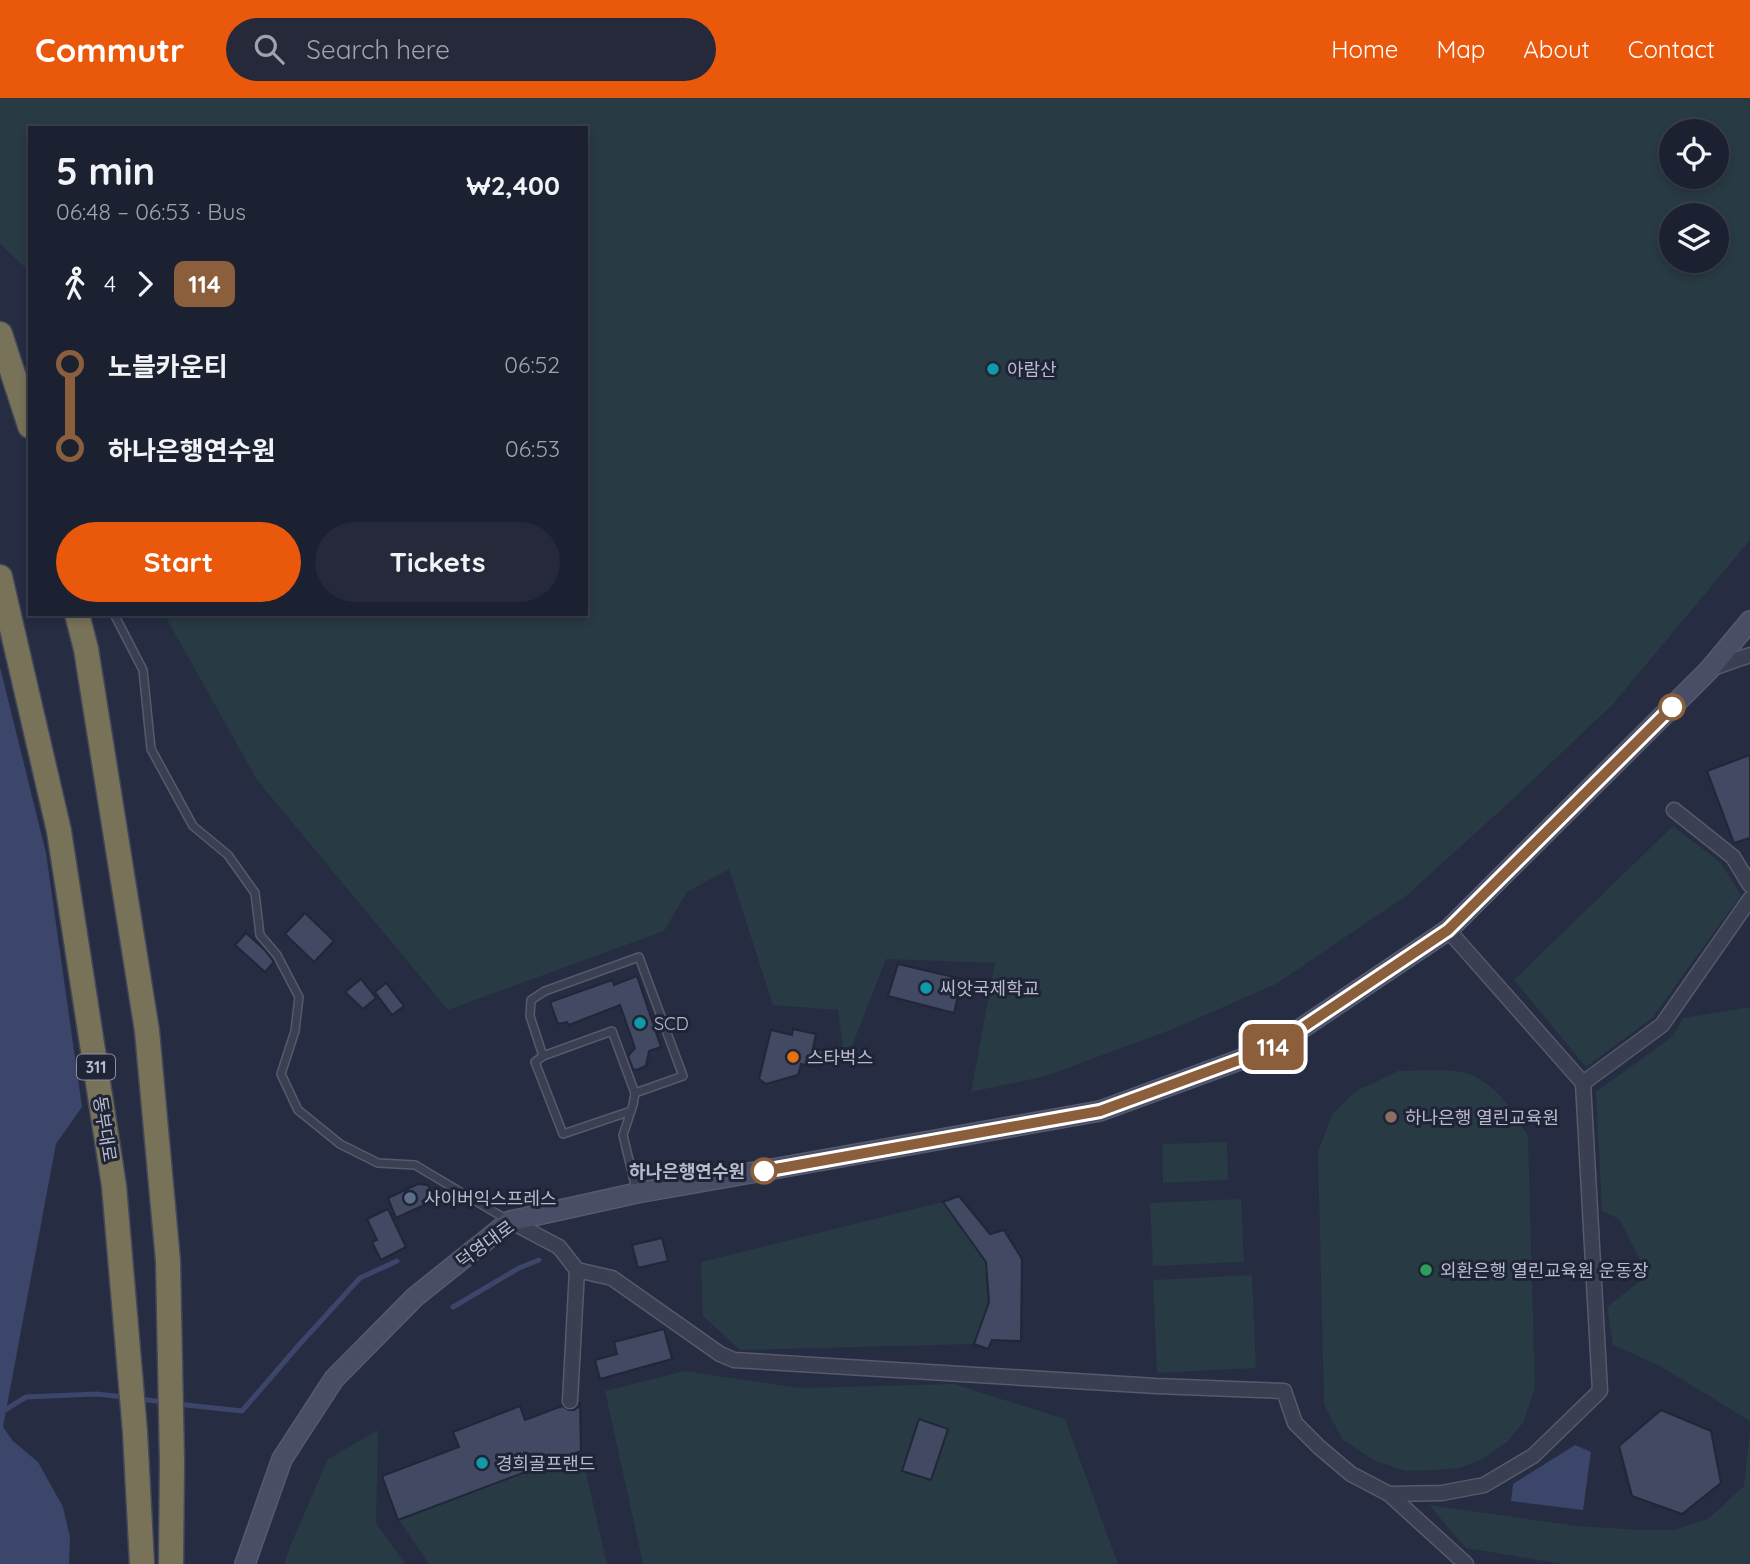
<!DOCTYPE html>
<html lang="en">
<head>
<meta charset="utf-8">
<style>
  body { margin:0; font-family:Quicksand,"Noto Sans KR",sans-serif; background:#25293a; color:#f1f3f6; height:100vh; display:flex; flex-direction:column; font-size:26px; white-space:nowrap }
  * { box-sizing:border-box; margin:0 }
  p { font-size:23px; color:#a0a3ac }
  .icon { flex:none; width:38px; height:38px; fill:none; stroke:currentColor; stroke-width:2; stroke-linecap:round; stroke-linejoin:round }
  .map { position:relative; flex:1; overflow:hidden }
  .drawer { position:absolute; left:28px; top:28px; width:560px; height:490px; display:flex; flex-direction:column; background:#1c2132; border-radius:0px; box-shadow:0 4px 10px #0003,0 0 0 2px #3a3e4d }
  .drawer>* { flex:none }
  .badge { padding:0 14px; border-radius:10px; font-size:24px; line-height:46px }
  .buttons { position:absolute; left:1659px; top:21px; display:grid; gap:14px }
  .buttons a { display:grid; place-items:center; width:70px; height:70px; border-radius:50%; background:#1c2132; box-shadow:0 4px 10px #0003,0 0 0 2px #3a3e4d; font-size:35px }
  .map>.badge { position:absolute; translate:-50% -50%; box-shadow:0 0 0 4px #fff }
  .legs { display:flex; align-items:center; gap:10px; height:77px; padding:0 28px; font-size:23px }
  .legs p { margin-inline-start:auto }
  .headline { display:flex; align-items:center; justify-content:space-between; height:119px; padding:0 28px }
  h1 { font-size:38px; font-weight:700; line-height:52px }
  .action { display:flex; gap:14px; margin-top:auto; padding:14px 28px }
  .action a { flex:1; height:80px; border-radius:42px; background:#ea580c; color:#fff; font-size:28px; font-weight:700; line-height:80px; text-align:center }
  .action a+a { background:#25293a; color:#f1f3f6 }
  ul { padding:0 28px; list-style:none }
  li { display:flex; align-items:center; gap:24px; height:84px; font-size:26px }
  li i { display:grid; place-items:center; width:10px; height:100%; margin:0 9px; background:currentColor }
  li i::after { content:''; width:18px; height:18px; margin:-9px; border:5px solid; border-radius:50%; background:#1c2132 }
  li p { margin-inline-start:auto }
  li:first-child i { background:linear-gradient(#0000 50%,currentColor 0) }
  li:last-child i { background:linear-gradient(currentColor 50%,#0000 0) }
  header { display:flex; align-items:center; gap:42px; box-sizing:border-box; height:98px; padding:0 35px; background:#ea580c; color:#fff }
  header strong { font-size:33px }
  nav { display:flex; gap:38px; margin-inline-start:auto; font-size:24px }
  .search { width:490px; height:63px; background:#25293a; display:flex; align-items:center; gap:18px; box-sizing:border-box; padding:0 24px; border-radius:38px; color:#a0a3ac; font-size:26px }
  .map>svg:first-child { display:block }
  .green { fill:#283a43; fill-rule:evenodd }
  .water { fill:#3c456a }
  .lines { fill:none; stroke-linecap:round; stroke-linejoin:round }
  .stream { stroke:#3c456a; stroke-width:5 }
  .building { fill:#424962; stroke:#212639; stroke-width:2 }
  .lane-casing { stroke:#565a6c; stroke-width:10 }
  .street-casing { stroke:#565a6c; stroke-width:17 }
  .secondary-casing { stroke:#565a6c; stroke-width:22 }
  .highway-casing { stroke:#424759; stroke-width:27 }
  .lane { stroke:#3b3f52; stroke-width:7 }
  .street { stroke:#3b3f52; stroke-width:14 }
  .secondary { stroke:#494d65; stroke-width:19 }
  .highway { stroke:#787258; stroke-width:24 }
  .line-1-casing { stroke:#fff; stroke-width:16 }
  .line-1 { stroke:#8b5e3c; stroke-width:10 }
  .culture-dot { fill:#0f9aa8; stroke:#1f2437; stroke-width:2.5 }
  .stop-1-dot { fill:#fff; stroke:#8b5e3c; stroke-width:3.5 }
  .food-dot { fill:#e8710a; stroke:#1f2437; stroke-width:2.5 }
  .education-dot { fill:#8d6e63; stroke:#1f2437; stroke-width:2.5 }
  .service-dot { fill:#5c6f8a; stroke:#1f2437; stroke-width:2.5 }
  .leisure-dot { fill:#2e9e5b; stroke:#1f2437; stroke-width:2.5 }
  .labels { text-anchor:middle; dominant-baseline:central; stroke-width:6; stroke-linejoin:round; paint-order:stroke }
  .shield { fill:#1f2437; stroke:#8a8e9f; stroke-width:2 }
  .shield-label { font-size:16px; font-weight:bold; fill:#b8bbcc }
  .poi-label { font-size:18px; fill:#b8bbcc; stroke:#1f2437; text-anchor:start }
  .street-label { font-size:18px; fill:#b8bbcc; stroke:#1f2437 }
  .stop-label { font-size:18px; font-weight:bold; fill:#b8bbcc; stroke:#1f2437; text-anchor:end }
</style>
</head>
<body>
<header>
<strong>Commutr</strong>
<div class="search"><svg class="icon" aria-label="search" viewBox="0 0 24 24"><circle cx="10" cy="10" r="6"/><path d="M15 15l6 6"/></svg>Search here</div>
<nav><a>Home</a><a>Map</a><a>About</a><a>Contact</a></nav>
</header>
<div class="map">
<svg width="1750" height="1466" viewBox="0 0 1750 1466">
  <rect width="100%" height="100%" fill="#262c42"/>
  <g class="green">
    <path d="M 0,0 L 1750,0 L 1750,442 L 1614,605 L 1512,702 L 1406,798 L 1276,886 L 1173,931 L 1046,978 L 971,994 L 995,865 L 886,861 L 845,966 L 838,912 L 773,907 L 729,771 L 687,794 L 664,833 L 448,912 L 257,682 L 164,516 L 586,516 L 586,30 L 30,30 L 30,174 L 0,146 ZM 1671,33 L 1717,33 L 1717,79 L 1671,79 ZM 1671,117 L 1717,117 L 1717,163 L 1671,163 Z"/>
    <polygon points="1673,728 1721,765 1741,797 1652,920 1586,969 1514,882"/>
    <polygon points="1750,909 1750,1323 1660,1268 1613,1247 1607,1209 1648,1177 1619,1121 1602,1113 1596,994 1673,938 1683,920"/>
    <path d="M 1398,973 C 1416,973 1453,970 1469,976 C 1497,987 1514,1013 1528,1038 L 1535,1290 L 1523,1325 L 1507,1344 L 1483,1361 L 1460,1370 L 1434,1372 L 1406,1373 L 1373,1362 L 1342,1341 L 1324,1306 L 1318,1054 L 1332,1017 L 1356,993 Z"/>
    <polygon points="1227,1044 1228,1082 1163,1085 1162,1046"/>
    <polygon points="1241,1101 1244,1164 1153,1168 1150,1105"/>
    <polygon points="943,1104 986,1164 989,1204 974,1246 740,1252 703,1218 701,1164"/>
    <polygon points="1252,1177 1256,1270 1157,1275 1153,1182"/>
    <polygon points="684,1273 800,1290 954,1286 1065,1321 1118,1466 643,1466 605,1293"/>
    <polygon points="378,1332 376,1425 405,1466 284,1466 291,1446 328,1361"/>
    <polygon points="1750,1332 1750,1466 1563,1466 1466,1450 1429,1407 1577,1428 1643,1432 1674,1432 1708,1421 1744,1388"/>
    <polygon points="581,1353 607,1466 429,1466 399,1422"/>
  </g>
  <g class="water">
    <polygon points="0,569 46,755 82,1009 56,1046 3,1329 13,1343 38,1364 63,1409 70,1439 69,1466 0,1466"/>
    <polygon points="1575,1347 1591,1354 1583,1412 1511,1403 1513,1386"/>
  </g>
  <g class="lines">
    <g class="stream">
      <polyline points="453,1209 519,1170 539,1162"/>
      <polyline points="139,1301 164,1304"/>
      <polyline points="177,1306 242,1313 298,1248 360,1180 397,1163"/>
      <polyline points="0,1315 26,1299 96,1296 125,1299"/>
    </g>
  </g>
  <g class="building">
    <polygon points="1750,657 1750,740 1734,745 1707,673"/>
    <polygon points="305,815 334,843 314,864 285,836"/>
    <polygon points="246,835 264,851 274,864 265,874 235,847"/>
    <polygon points="898,866 962,881 954,915 888,898"/>
    <polygon points="637,878 661,949 649,953 646,968 637,972 633,971 628,958 635,950 620,907 569,927 567,924 558,926 550,904 612,882 614,887"/>
    <polygon points="361,881 376,900 363,911 345,894"/>
    <polygon points="386,885 404,908 392,917 375,894"/>
    <polygon points="793,931 816,936 813,950 823,953 819,970 801,966 798,977 766,986 759,981 771,932 792,937"/>
    <polygon points="418,1086 428,1087 435,1102 396,1120 388,1100"/>
    <polygon points="959,1098 990,1136 1004,1132 1022,1161 1021,1243 992,1242 988,1251 974,1246 989,1204 986,1164 943,1104"/>
    <polygon points="388,1111 406,1149 381,1162 372,1144 377,1142 367,1121"/>
    <polygon points="662,1140 668,1163 638,1170 632,1147"/>
    <polygon points="664,1231 672,1261 600,1281 595,1262 617,1256 614,1244"/>
    <polygon points="580,1304 581,1353 398,1422 382,1378 459,1349 453,1334 520,1308 525,1322 562,1308 569,1312 574,1312 578,1309"/>
    <polygon points="1661,1312 1711,1333 1721,1385 1682,1416 1632,1398 1619,1348"/>
    <polygon points="919,1321 948,1331 931,1382 902,1373"/>
  </g>
  <g class="lines">
    <defs>
      <g id="lane">
        <polyline points="114,516 143,572 151,651 193,728 228,757 255,795 260,837 277,857 299,899 295,933 281,976 298,1012 340,1046 378,1065 415,1067 506,1121"/>
        <polyline points="543,958 530,918 531,902 545,893 639,859 683,978 635,995"/>
        <polyline points="631,1013 563,1036 535,964 543,958 612,933 635,995 633,1007 623,1037 637,1095"/>
      </g>
      <g id="street">
        <polyline points="1710,571 1750,557"/>
        <polyline points="1674,712 1733,759 1750,787"/>
        <polyline points="1583,985 1662,927 1750,801"/>
        <polyline points="510,1123 559,1149 577,1172 612,1180 720,1256 734,1262 1156,1288 1284,1293 1295,1325 1319,1349 1351,1376 1389,1396 1442,1395 1484,1387 1533,1358 1600,1293 1583,985 1448,832"/>
        <polyline points="570,1303 577,1172"/>
        <polyline points="1389,1396 1466,1466"/>
      </g>
      <polyline id="secondary" points="245,1466 282,1361 334,1281 415,1199 510,1123 637,1095 1100,1013 1272,950 1448,832 1709,572 1750,523"/>
      <g id="highway">
        <polyline points="0,236 30,328"/>
        <polyline points="0,479 59,733 114,1088 135,1334 142,1466"/>
        <polyline points="77,516 86,551 147,933 168,1163 172,1364 171,1466"/>
      </g>
    </defs>
    <use href="#lane" class="lane-casing"/>
    <use href="#street" class="street-casing"/>
    <use href="#secondary" class="secondary-casing"/>
    <use href="#highway" class="highway-casing"/>
    <use href="#lane" class="lane"/>
    <use href="#street" class="street"/>
    <use href="#secondary" class="secondary"/>
    <use href="#highway" class="highway"/>
  </g>
  <g class="lines">
    <defs>
      <polyline id="line-1" points="764,1073 1100,1013 1272,950 1448,832 1672,609"/>
    </defs>
    <use href="#line-1" class="line-1-casing"/>
    <use href="#line-1" class="line-1"/>
  </g>
  <g class="culture-dot">
    <circle cx="993" cy="271" r="7"/>
    <circle cx="926" cy="890" r="7"/>
    <circle cx="640" cy="925" r="7"/>
    <circle cx="482" cy="1365" r="7"/>
  </g>
  <g class="stop-1-dot">
    <circle cx="1672" cy="609" r="12"/>
    <circle cx="764" cy="1073" r="12"/>
  </g>
  <circle class="food-dot" cx="793" cy="959" r="7"/>
  <circle class="education-dot" cx="1391" cy="1019" r="7"/>
  <circle class="service-dot" cx="410" cy="1100" r="7"/>
  <circle class="leisure-dot" cx="1426" cy="1172" r="7"/>
  <g class="labels">
    <rect class="shield" x="77" y="956.5" width="38" height="25" rx="5"/>
    <g class="shield-label">
      <text x="96" y="969">311</text>
    </g>
    <g class="poi-label">
      <text x="1007" y="271">아람산</text>
      <text x="940" y="890">씨앗국제학교</text>
      <text x="654" y="925">SCD</text>
      <text x="807" y="959">스타벅스</text>
      <text x="1405" y="1019">하나은행 열린교육원</text>
      <text x="424" y="1100">사이버익스프레스</text>
      <text x="1440" y="1172">외환은행 열린교육원 운동장</text>
      <text x="496" y="1365">경희골프랜드</text>
    </g>
    <g class="street-label">
      <text transform="translate(105 1031) rotate(81)">동부대로</text>
      <text transform="translate(485 1146) rotate(-36)">덕영대로</text>
    </g>
    <g class="stop-label">
      <text x="745" y="1073">하나은행연수원</text>
    </g>
  </g>
</svg>
<div class="buttons">
<a><svg class="icon" aria-label="locate" viewBox="0 0 24 24"><circle cx="12" cy="12" r="6"/><path d="M12 2v4M12 18v4M2 12h4M18 12h4"/></svg></a>
<a><svg class="icon" aria-label="layers" viewBox="0 0 24 24"><path d="M12 4l9 5-9 5-9-5zM3 14l9 5 9-5"/></svg></a>
</div>
<b class="badge" style="left:1273px;top:949px;background:#8b5e3c;color:#fff">114</b>
<section class="drawer">
<div class="headline"><div><h1>5 min</h1><p>06:48 – 06:53 · Bus</p></div><b>₩2,400</b></div>
<div class="legs"><svg class="icon" aria-label="walk" viewBox="0 0 24 24"><circle cx="13" cy="4" r="2"/><path d="M13 8l-2 6 4 7M11 14l-3 7M7 12l3-4h3l4 4"/></svg>4<svg class="icon" aria-label="forward" viewBox="0 0 24 24"><path d="M9 5l7 7-7 7"/></svg><b class="badge" style="background:#8b5e3c;color:#fff">114</b></div>
<ul>
<li><i style="color:#8b5e3c"></i><b>노블카운티</b><p>06:52</p></li>
<li><i style="color:#8b5e3c"></i><b>하나은행연수원</b><p>06:53</p></li>
</ul>
<div class="action"><a>Start</a><a>Tickets</a></div>
</section>
</div>
</body>
</html>
